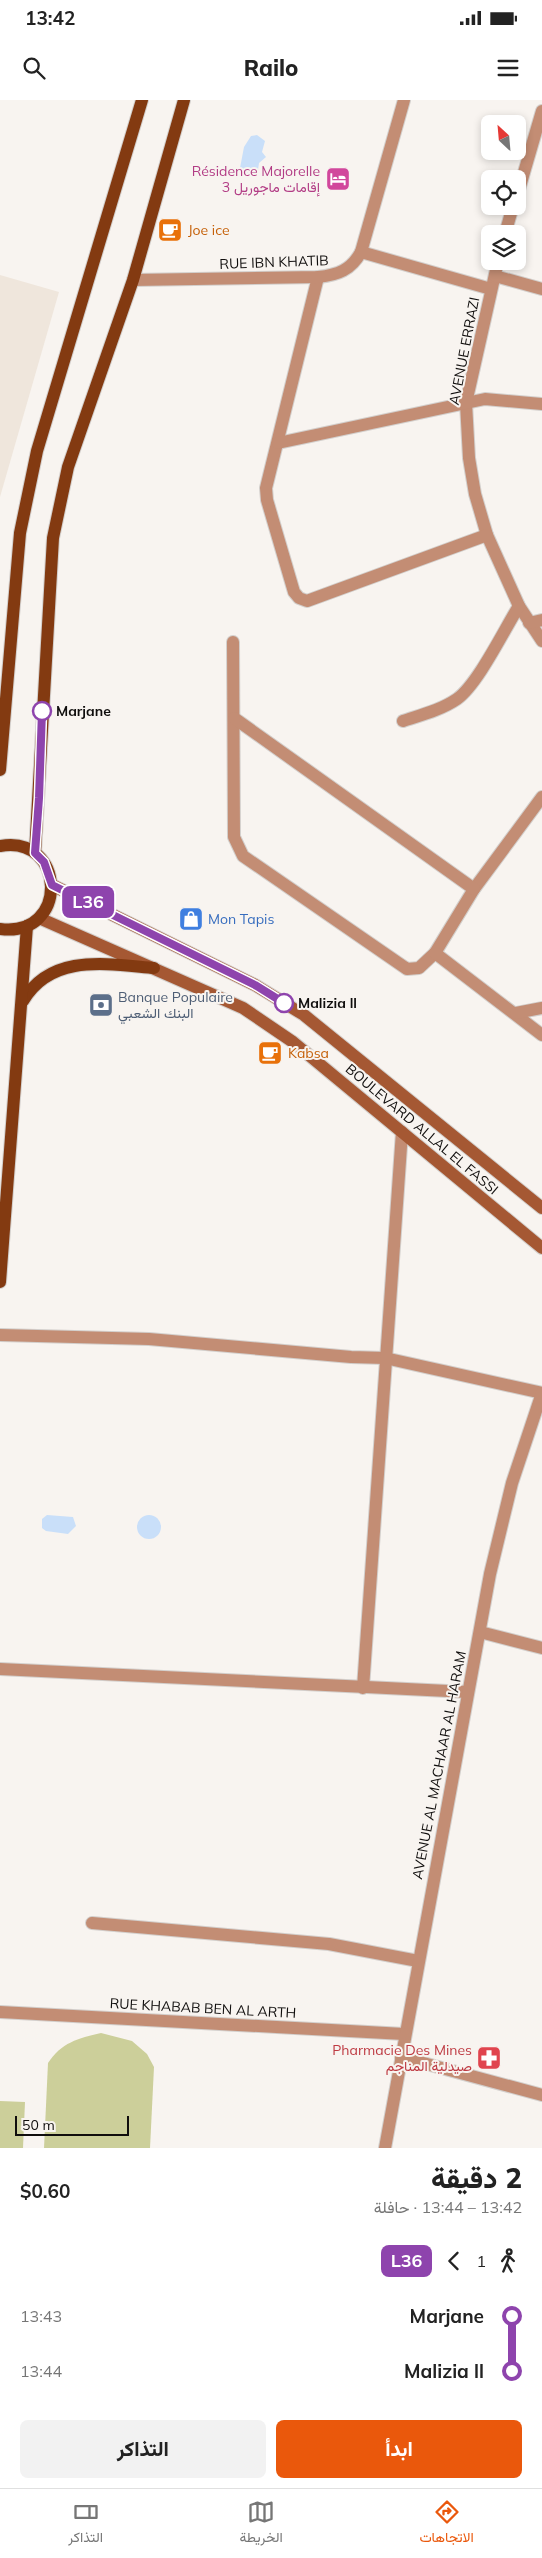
<!DOCTYPE html>
<html lang="ar">
<head>
<meta charset="utf-8">
<style>
  body { margin:0; font-family:Mulish,Vazirmatn,sans-serif; background:#f2f2f2; color:#222; direction:rtl; height:100vh; display:flex; flex-direction:column; font-size:19px; white-space:nowrap }
  * { box-sizing:border-box; margin:0 }
  p { font-size:16px; color:#767676 }
  .icon { flex:none; width:28px; height:28px; fill:none; stroke:currentColor; stroke-width:2; stroke-linecap:round; stroke-linejoin:round }
  .map { position:relative; height:2048px; overflow:hidden; direction:ltr }
  .panel { display:flex; flex-direction:column; background:#fff; flex:1 }
  .panel>* { flex:none }
  .badge { padding:0 10px; border-radius:8px; font-size:18px; line-height:32px }
  .needle { width:32px; rotate:334deg }
  .buttons { position:absolute; left:481px; top:15px; display:grid; gap:10px }
  .buttons a { display:grid; place-items:center; width:45px; height:45px; border-radius:8px; background:#fff; box-shadow:0 2px 8px #0003; font-size:25px }
  .scale { position:absolute; left:15px; bottom:12px; width:114px; box-sizing:border-box; padding-left:5px; border:2px solid #100e0d; border-top:0; font-size:14px; line-height:18px; white-space:nowrap; color:#100e0d; -webkit-text-stroke:4px #f8f4f0; paint-order:stroke }
  .map>.badge { position:absolute; translate:-50% -50%; box-shadow:0 0 0 2px #fff }
  .legs { display:flex; align-items:center; gap:8px; height:55px; padding:0 20px; font-size:16px }
  .legs p { margin-inline-start:auto }
  .headline { display:flex; align-items:center; justify-content:space-between; height:85px; padding:0 20px }
  h1 { font-size:28px; font-weight:800; line-height:38px }
  .button { display:flex; gap:10px; margin-top:auto; padding:10px 20px }
  .button a { flex:1; height:58px; border-radius:8px; background:#ea580c; color:#fff; font-size:20px; font-weight:800; line-height:58px; text-align:center }
  .button a+a { background:#f2f2f2; color:#222 }
  ul { padding:0 20px; list-style:none }
  li { display:flex; align-items:center; gap:18px; height:55px; font-size:19px }
  li i { display:grid; place-items:center; width:8px; height:100%; margin:0 6px; background:currentColor }
  li i::after { content:''; width:12px; height:12px; margin:-6px; border:4px solid; border-radius:50%; background:#fff }
  li p { margin-inline-start:auto }
  li:first-child i { background:linear-gradient(#0000 50%,currentColor 0) }
  li:last-child i { background:linear-gradient(currentColor 50%,#0000 0) }
  .status { display:flex; justify-content:space-between; align-items:center; height:35px; padding:0 25px; background:#fff; direction:ltr }
  .status svg { height:14px; fill:currentColor }
  header { display:flex; justify-content:space-between; align-items:center; height:65px; padding:0 20px; background:#fff; font-size:22px; font-weight:800 }
  .tabs { display:flex; justify-content:space-around; align-items:center; height:70px; border-top:1px solid #e0e0e0; background:#fff; font-size:14px; color:#767676 }
  .tabs a { display:grid; justify-items:center; gap:2px }
  .tabs .current { color:#ea580c }
  .map>svg:first-child { display:block }
  .built { fill:#efe6dc }
  .green { fill:#cccf9a }
  .water { fill:#c9dff9 }
  .lines { fill:none; stroke-linecap:round; stroke-linejoin:round }
  .street-casing { stroke:#d3cfcc; stroke-width:14 }
  .secondary-casing { stroke:#d3cfcc; stroke-width:14 }
  .primary-casing { stroke:#d3cfcc; stroke-width:14 }
  .street { stroke:#c38d74; stroke-width:12 }
  .secondary { stroke:#a55833; stroke-width:12 }
  .primary { stroke:#833a11; stroke-width:12 }
  .line-1-casing { stroke:#fff; stroke-width:11 }
  .line-1 { stroke:#8e44ad; stroke-width:8 }
  .stop-1-dot { fill:#fff; stroke:#8e44ad; stroke-width:2.5 }
  .labels { text-anchor:middle; dominant-baseline:central; stroke-width:4; stroke-linejoin:round; paint-order:stroke }
  .hotel-label { font-size:14px; fill:#b23c85; stroke:#f8f4f0; text-anchor:end }
  .food-label { font-size:14px; fill:#c56008; stroke:#f8f4f0; text-anchor:start }
  .street-label { font-size:14px; fill:#100e0d; stroke:#f8f4f0 }
  .stop-label { font-size:14px; font-weight:bold; fill:#100e0d; stroke:#f8f4f0; text-anchor:start }
  .shop-label { font-size:14px; fill:#366cbe; stroke:#f8f4f0; text-anchor:start }
  .service-label { font-size:14px; fill:#4e5e75; stroke:#f8f4f0; text-anchor:start }
  .health-label { font-size:14px; fill:#be3a42; stroke:#f8f4f0; text-anchor:end }
</style>
</head>
<body>
<div class="status"><b>13:42</b><svg viewBox="0 0 49 12"><path d="M0 12V9h3v3zM5 12V6h3v6zM10 12V3h3v9zM15 12V0h3v12zM26 1h20v11H26zM47 4h2v5h-2z"/></svg></div>
<header><svg class="icon" aria-label="menu" viewBox="0 0 24 24"><path d="M4 6h16M4 12h16M4 18h16"/></svg>Railo<svg class="icon" aria-label="search" viewBox="0 0 24 24"><circle cx="10" cy="10" r="6"/><path d="M15 15l6 6"/></svg></header>
<div class="map">
<svg width="542" height="2048" viewBox="0 0 542 2048">
  <rect width="100%" height="100%" fill="#f8f4f0"/>
  <polygon class="built" points="0,175 59,192 0,397"/>
  <g class="green">
    <path d="M 101,1933 L 132,1941 L 147,1954 L 154,1967 L 150,2048 L 44,2048 L 48,1963 C 61,1943 78,1938 101,1933 Z"/>
    <polygon points="0,2001 25,2002 23,2048 0,2048"/>
  </g>
  <g class="water">
    <polygon points="257,35 265,41 262,52 266,57 259,63 258,70 252,73 243,72 240,68 244,47 251,36"/>
    <circle cx="149" cy="1427" r="12"/>
    <polygon points="47,1415 73,1417 76,1426 68,1434 46,1431 42,1428 42,1419"/>
  </g>
  <g class="lines">
    <defs>
      <g id="street">
        <polyline points="518,93 542,11"/>
        <polyline points="505,134 513,106"/>
        <polyline points="361,152 404,0"/>
        <polyline points="498,161 466,303 469,358 475,394 487,435 519,506 542,541"/>
        <polyline points="495,176 542,189"/>
        <polyline points="318,177 266,388 267,400 294,492 299,498 307,501 487,435"/>
        <path d="M 133,180 L 318,177 C 338,175 351,170 361,152 L 491,189"/>
        <polyline points="278,343 485,299 542,304"/>
        <polyline points="529,523 542,520"/>
        <polyline points="233,542 234,737 243,756 407,869 419,868 435,853 474,789 542,697"/>
        <polyline points="234,618 474,789"/>
        <path d="M 403,621 C 421,615 441,610 457,599 C 478,584 504,530 519,506"/>
        <polyline points="435,853 542,935"/>
        <polyline points="516,913 542,908"/>
        <polyline points="0,1235 149,1239 351,1257 385,1258 542,1293"/>
        <polyline points="480,1532 542,1548"/>
        <polyline points="0,1569 468,1592"/>
        <polyline points="363,1588 402,1032"/>
        <polyline points="92,1823 329,1844 418,1861"/>
        <polyline points="0,1912 404,1934"/>
        <polyline points="401,1957 542,1995"/>
        <polyline points="385,2048 490,1474 512,1383 542,1293"/>
      </g>
      <g id="secondary">
        <polyline points="52,785 255,885 304,915 542,1108"/>
        <polyline points="39,818 243,908 293,942 542,1148"/>
      </g>
      <g id="primary">
        <polyline points="0,670 20,433 37,351 142,0"/>
        <path d="M 0,746 C 66,734 70,838 0,829"/>
        <polyline points="35,753 53,438 68,367 133,180 184,0"/>
        <path d="M 23,901 C 51,853 107,864 154,868"/>
        <polyline points="0,1182 27,826"/>
      </g>
    </defs>
    <use href="#street" class="street-casing"/>
    <use href="#secondary" class="secondary-casing"/>
    <use href="#primary" class="primary-casing"/>
    <use href="#street" class="street"/>
    <use href="#secondary" class="secondary"/>
    <use href="#primary" class="primary"/>
  </g>
  <g class="lines">
    <defs>
      <polyline id="line-1" points="42,611 39,698 35,753 44,762 52,785 255,885 284,903"/>
    </defs>
    <use href="#line-1" class="line-1-casing"/>
    <use href="#line-1" class="line-1"/>
  </g>
  <defs>
    <symbol id="hotel-square" viewBox="-11 -11 22 22"><rect x="-9" y="-9" width="18" height="18" rx="4" fill="#d1479c" stroke="#f8f4f0"/><path d="M-6-4.5h1.5V1H6V5H4.5V3h-9V5H-6ZM-4 0a1.8 1.8 0 1 1 3.6 0ZM.5 0V-2.5h3Q6-2.5 6 0Z" fill="#fff"/></symbol>
    <symbol id="cafe-square" viewBox="-11 -11 22 22"><rect x="-9" y="-9" width="18" height="18" rx="4" fill="#e8710a" stroke="#f8f4f0"/><path d="M-5.5-4.5H6V0H3Q3 3.5 0 3.5H-2.5Q-5.5 3.5-5.5 0ZM3-3.2v2h1.7v-2ZM-6 4.5H4V6H-6Z" fill="#fff"/></symbol>
    <symbol id="shop-square" viewBox="-11 -11 22 22"><rect x="-9" y="-9" width="18" height="18" rx="4" fill="#3f7fe0" stroke="#f8f4f0"/><path d="M-5-2.5h2.3a2.7 3.5 0 0 1 5.4 0H5L5.5 6h-11ZM-1.5-2.5h3a1.5 2.3 0 0 0-3 0Z" fill="#fff"/></symbol>
    <symbol id="bank-square" viewBox="-11 -11 22 22"><rect x="-9" y="-9" width="18" height="18" rx="4" fill="#5c6f8a" stroke="#f8f4f0"/><path d="M-6-4H6V4H-6ZM0-2.3a2.3 2.3 0 1 0 0 4.6a2.3 2.3 0 1 0 0-4.6Z" fill="#fff"/></symbol>
    <symbol id="pharmacy-square" viewBox="-11 -11 22 22"><rect x="-9" y="-9" width="18" height="18" rx="4" fill="#e0444e" stroke="#f8f4f0"/><path d="M-2-6h4v4h4v4h-4v4h-4v-4h-4v-4h4Z" fill="#fff"/></symbol>
  </defs>
  <g fill-rule="evenodd">
    <use href="#hotel-square" x="324" y="65" width="28" height="28"/>
    <use href="#cafe-square" x="156" y="116" width="28" height="28"/>
    <use href="#shop-square" x="177" y="805" width="28" height="28"/>
    <use href="#bank-square" x="87" y="891" width="28" height="28"/>
    <use href="#cafe-square" x="256" y="939" width="28" height="28"/>
    <use href="#pharmacy-square" x="475" y="1944" width="28" height="28"/>
  </g>
  <g class="stop-1-dot">
    <circle cx="42" cy="611" r="9"/>
    <circle cx="284" cy="903" r="9"/>
  </g>
  <g class="labels">
    <g class="hotel-label">
      <text x="320" y="71">Résidence Majorelle<tspan x="320" dy="16">إقامات ماجوريل 3</tspan></text>
    </g>
    <g class="food-label">
      <text x="188" y="130">Joe ice</text>
      <text x="288" y="953">Kabsa</text>
    </g>
    <g class="street-label">
      <text transform="translate(274 162) rotate(-2)">RUE IBN KHATIB</text>
      <text transform="translate(464 251) rotate(-79)">AVENUE ERRAZI</text>
      <text transform="translate(422 1029) rotate(40)">BOULEVARD ALLAL EL FASSI</text>
      <text transform="translate(439 1665) rotate(-79)">AVENUE AL MACHAAR AL HARAM</text>
      <text transform="translate(203 1908) rotate(3)">RUE KHABAB BEN AL ARTH</text>
    </g>
    <g class="stop-label">
      <text x="56" y="611">Marjane</text>
      <text x="298" y="903">Malizia ll</text>
    </g>
    <g class="shop-label">
      <text x="208" y="819">Mon Tapis</text>
    </g>
    <g class="service-label">
      <text x="118" y="897">Banque Populaire<tspan x="118" dy="16">البنك الشعبي</tspan></text>
    </g>
    <g class="health-label">
      <text x="472" y="1950">Pharmacie Des Mines<tspan x="472" dy="16">صيدلية المناجم</tspan></text>
    </g>
  </g>
</svg>
<div class="buttons">
<a><svg class="needle" viewBox="-14 -14 28 28"><path d="M0-13l5 13h-10z" fill="#e53935"/><path d="M0 13l5-13h-10z" fill="#767676"/></svg></a>
<a><svg class="icon" aria-label="locate" viewBox="0 0 24 24"><circle cx="12" cy="12" r="6"/><path d="M12 2v4M12 18v4M2 12h4M18 12h4"/></svg></a>
<a><svg class="icon" aria-label="layers" viewBox="0 0 24 24"><path d="M12 4l9 5-9 5-9-5zM3 14l9 5 9-5"/></svg></a>
</div>
<div class="scale">50 m</div>
<b class="badge" style="left:88px;top:802px;background:#8e44ad;color:#fff">L36</b>
</div>
<section class="panel">
<div class="headline"><div><h1>2 دقيقة</h1><p>13:42 – 13:44 · حافلة</p></div><b>$0.60</b></div>
<div class="legs"><svg class="icon" aria-label="walk" viewBox="0 0 24 24"><circle cx="13" cy="4" r="2"/><path d="M13 8l-2 6 4 7M11 14l-3 7M7 12l3-4h3l4 4"/></svg>1<svg class="icon" aria-label="back" viewBox="0 0 24 24"><path d="M15 5l-7 7 7 7"/></svg><b class="badge" style="background:#8e44ad;color:#fff">L36</b></div>
<ul>
<li><i style="color:#8e44ad"></i><b>Marjane</b><p>13:43</p></li>
<li><i style="color:#8e44ad"></i><b>Malizia ll</b><p>13:44</p></li>
</ul>
<div class="button"><a>ابدأ</a><a>التذاكر</a></div>
</section>
<nav class="tabs">
<a class="current"><svg class="icon" aria-label="directions" viewBox="0 0 24 24"><path d="M12 3l9 9-9 9-9-9zM9 14v-3h6M13 9l2 2-2 2"/></svg>الاتجاهات</a>
<a><svg class="icon" aria-label="map" viewBox="0 0 24 24"><path d="M3 6l6-2 6 2 6-2v14l-6 2-6-2-6 2zM9 4v14M15 6v14"/></svg>الخريطة</a>
<a><svg class="icon" aria-label="tickets" viewBox="0 0 24 24"><path d="M3 7h18v10H3zM15 7v10"/></svg>التذاكر</a>
</nav>
</body>
</html>
